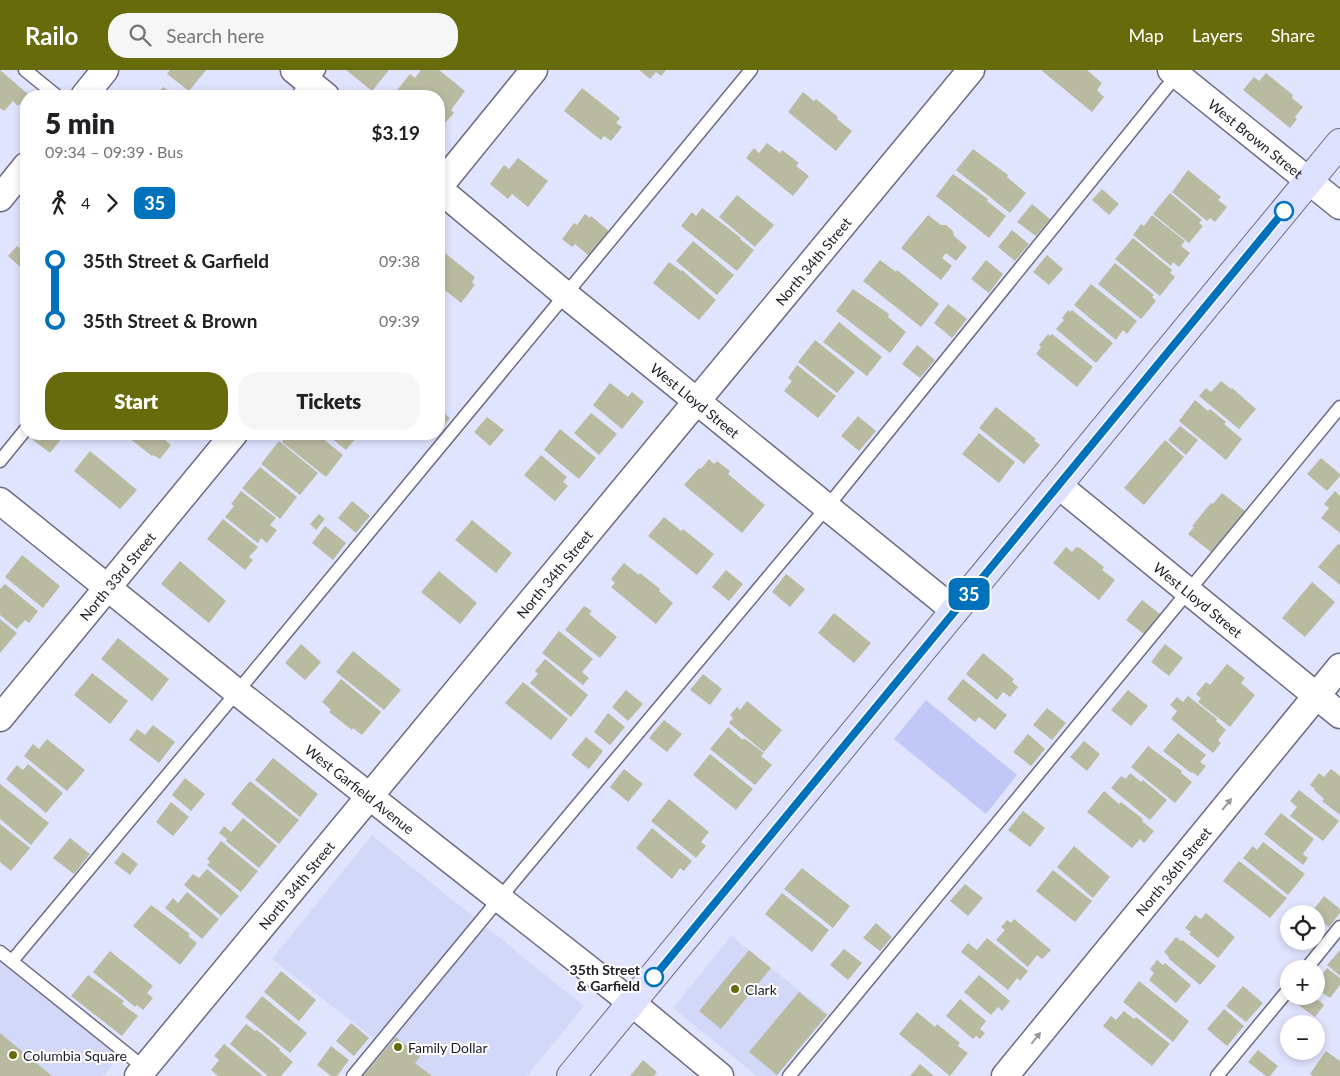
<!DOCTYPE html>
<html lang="en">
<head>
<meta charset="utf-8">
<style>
  body { margin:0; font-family:Lato,sans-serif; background:#f6f6f6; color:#202124; height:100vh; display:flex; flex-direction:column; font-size:19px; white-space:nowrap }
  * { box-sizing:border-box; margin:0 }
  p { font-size:16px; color:#757577 }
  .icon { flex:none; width:28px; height:28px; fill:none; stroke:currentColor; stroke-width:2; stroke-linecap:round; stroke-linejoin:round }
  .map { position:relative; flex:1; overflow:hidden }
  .drawer { position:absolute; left:20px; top:20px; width:425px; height:350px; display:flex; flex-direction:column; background:#fff; border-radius:20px; box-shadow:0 2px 8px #0003 }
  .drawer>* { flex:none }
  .badge { padding:0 10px; border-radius:8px; font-size:18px; line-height:32px }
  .tools { position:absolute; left:1280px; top:835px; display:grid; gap:10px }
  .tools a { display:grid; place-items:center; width:45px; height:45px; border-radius:50%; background:#fff; box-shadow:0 2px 8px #0003; font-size:25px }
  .map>.badge { position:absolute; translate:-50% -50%; box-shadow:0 0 0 2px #fff }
  .legs { display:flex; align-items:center; gap:8px; height:55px; padding:0 25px; font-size:16px }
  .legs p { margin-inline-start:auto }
  .headline { display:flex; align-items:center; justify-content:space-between; height:85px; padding:0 25px }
  h1 { font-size:28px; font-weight:800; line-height:38px }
  .cta { display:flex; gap:10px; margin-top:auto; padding:10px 25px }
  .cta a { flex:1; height:58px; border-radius:20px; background:#686b0b; color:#fff; font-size:20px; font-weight:800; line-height:58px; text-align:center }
  .cta a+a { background:#f6f6f6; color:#202124 }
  ul { padding:0 25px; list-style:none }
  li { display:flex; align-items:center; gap:18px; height:60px; font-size:19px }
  li i { display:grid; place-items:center; width:8px; height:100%; margin:0 6px; background:currentColor }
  li i::after { content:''; width:12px; height:12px; margin:-6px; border:4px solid; border-radius:50%; background:#fff }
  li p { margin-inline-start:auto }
  li:first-child i { background:linear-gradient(#0000 50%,currentColor 0) }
  li:last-child i { background:linear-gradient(currentColor 50%,#0000 0) }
  header { display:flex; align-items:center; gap:30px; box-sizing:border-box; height:70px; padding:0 25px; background:#686b0b; color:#fff }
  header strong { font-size:24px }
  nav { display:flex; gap:28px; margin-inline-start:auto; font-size:18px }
  .search { width:350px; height:45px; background:#f6f6f6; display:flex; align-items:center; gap:12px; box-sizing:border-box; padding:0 18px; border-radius:20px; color:#757577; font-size:19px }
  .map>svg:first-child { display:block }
  .built { fill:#d3d8f9 }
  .green { fill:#c1c8f7 }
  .building { fill:#b9bba1 }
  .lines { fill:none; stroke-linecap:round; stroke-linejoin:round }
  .service-casing { stroke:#696c83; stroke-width:15 }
  .minor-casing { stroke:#696c83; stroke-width:29 }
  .secondary-casing { stroke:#696c83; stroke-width:30 }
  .service { stroke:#fff; stroke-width:12 }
  .minor { stroke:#fff; stroke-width:26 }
  .secondary { stroke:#dde0fe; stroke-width:28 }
  .oneway { fill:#98989d }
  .line-1-casing { stroke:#fff; stroke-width:11 }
  .line-1 { stroke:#0072bc; stroke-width:8 }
  .stop-1-dot { fill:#fff; stroke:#0072bc; stroke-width:2.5 }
  .poi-dot { fill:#686b0b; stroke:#fff; stroke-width:2 }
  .labels { text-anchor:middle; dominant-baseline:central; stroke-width:4; stroke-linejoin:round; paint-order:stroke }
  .street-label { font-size:14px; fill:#1a1b25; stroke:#fff }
  .stop-label { font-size:14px; font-weight:bold; fill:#1a1b25; stroke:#fff; text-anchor:end }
  .poi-label { font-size:14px; fill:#1a1b25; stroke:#fff; text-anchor:start }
</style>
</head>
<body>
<header>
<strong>Railo</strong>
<div class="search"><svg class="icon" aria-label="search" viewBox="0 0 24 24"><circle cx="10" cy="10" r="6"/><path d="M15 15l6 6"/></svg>Search here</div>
<nav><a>Map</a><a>Layers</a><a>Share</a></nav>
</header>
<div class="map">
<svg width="1340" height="1006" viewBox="0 0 1340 1006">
  <rect width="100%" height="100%" fill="#e0e4fe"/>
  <g class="built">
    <polygon points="372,765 584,936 527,1006 360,1006 383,976 272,889"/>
    <polygon points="731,866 829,944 777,1006 757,1006 673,938"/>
    <polygon points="0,891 119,987 103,1006 0,1006"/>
  </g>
  <polygon class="green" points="926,630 1017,705 986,744 894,669"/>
  <g class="building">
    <polygon points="0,0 28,24 18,36 13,31 4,41 0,38"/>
    <polygon points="170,0 206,0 189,21 167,4"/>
    <polygon points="346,0 389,0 372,21"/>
    <polygon points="421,0 439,0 465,21 451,40 454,43 445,53 441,49 439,52 439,26 397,26 394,24 410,4 415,8"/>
    <polygon points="639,0 666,0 661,6 656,2 650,9"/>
    <polygon points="1041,0 1087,0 1102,13 1097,20 1104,27 1092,42"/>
    <polygon points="1266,3 1293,25 1292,28 1303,37 1295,47 1297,49 1290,58 1243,20 1254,7 1259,11"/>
    <polygon points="163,17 175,26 155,26"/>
    <polygon points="582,18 620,48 616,53 622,57 611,71 604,66 601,70 564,41"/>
    <polygon points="803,22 814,31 816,29 838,47 837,49 852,61 836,81 788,42"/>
    <polygon points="767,73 780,83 782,80 799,93 796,96 809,106 793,126 746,88 754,78 759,83"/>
    <polygon points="973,79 1008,105 1007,107 1026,123 1010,143 956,100"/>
    <polygon points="518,88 548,111 528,137 512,124 508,129 490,114 504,95 509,99"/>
    <polygon points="1188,100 1221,127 1218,130 1227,137 1215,152 1210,148 1207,151 1172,122"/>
    <polygon points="953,104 988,129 987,131 1006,146 989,168 936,126"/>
    <polygon points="1102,119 1119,134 1109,145 1092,130"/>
    <polygon points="1170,123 1202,150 1199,153 1203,156 1189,173 1153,144"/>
    <polygon points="737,125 774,155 755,177 719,147"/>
    <polygon points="1032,134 1050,149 1036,166 1017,152"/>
    <polygon points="702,138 741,168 740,169 754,180 737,201 681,156 692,142 696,146"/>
    <polygon points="585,144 590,148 591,146 609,161 589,186 575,174 572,177 562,169 574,153 577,155"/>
    <polygon points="928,145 941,155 946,155 953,161 954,166 967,177 956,191 946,183 942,188 952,196 941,210 901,178"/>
    <polygon points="1152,145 1185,171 1181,176 1190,183 1179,197 1173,192 1171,196 1133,165 1141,154 1144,156"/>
    <polygon points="1012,160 1029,174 1015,191 998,177"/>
    <polygon points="1133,168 1172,200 1170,203 1175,207 1160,226 1115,189"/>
    <polygon points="693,171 734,205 717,225 676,191"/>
    <polygon points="17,176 25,182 26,180 26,202 8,186"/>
    <polygon points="441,180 475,207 472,212 475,215 461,233 439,215 439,183"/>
    <polygon points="1047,185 1063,199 1049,215 1033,202"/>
    <polygon points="880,190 896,202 897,200 939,234 921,257 863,211"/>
    <polygon points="986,190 1003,204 989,223 971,209"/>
    <polygon points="669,192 681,201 682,200 716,230 699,250 653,213"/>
    <polygon points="1115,193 1154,225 1152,227 1156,231 1141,249 1098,214"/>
    <polygon points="1091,214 1137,251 1127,264 1123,260 1116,270 1074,235"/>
    <polygon points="853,219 889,244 888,247 906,262 890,283 836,241"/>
    <polygon points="948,234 967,249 952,268 934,253"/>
    <polygon points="1068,240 1070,242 1072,240 1113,273 1096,293 1056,259 1064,250 1062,248"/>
    <polygon points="839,252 882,287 867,306 823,272"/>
    <polygon points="1048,264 1050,266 1052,264 1093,297 1077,317 1036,284 1041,277 1039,275"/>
    <polygon points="815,270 855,302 837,323 798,292"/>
    <polygon points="917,275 935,290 920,308 902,294"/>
    <polygon points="797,295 836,326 818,348 784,321 792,311 788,308"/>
    <polygon points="1221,311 1231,319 1232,318 1256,339 1239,359 1199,326 1206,318 1211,322"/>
    <polygon points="610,313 628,327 632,322 644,332 622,359 593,335"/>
    <polygon points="1195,330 1208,341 1210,339 1226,352 1224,354 1242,369 1226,390 1179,351"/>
    <polygon points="996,337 1036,369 1034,370 1040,375 1024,394 979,358"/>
    <polygon points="439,339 450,348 439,362"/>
    <polygon points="591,343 617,364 599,385 574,363"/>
    <polygon points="858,346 876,361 859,381 841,366"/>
    <polygon points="487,347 504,360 490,376 474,362"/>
    <polygon points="1180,356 1198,370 1186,385 1168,370"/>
    <polygon points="560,359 596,388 579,409 544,380"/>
    <polygon points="979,363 1015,392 999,413 962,384"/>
    <polygon points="37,364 59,364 63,367 50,383 33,370"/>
    <polygon points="124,364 168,364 170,365 165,370 171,375 160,389 153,385 152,386"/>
    <polygon points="288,364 296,364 298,366 300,364 317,364 343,385 326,407 282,372"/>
    <polygon points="326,364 359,364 346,380"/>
    <polygon points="1165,370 1184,387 1144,435 1124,418"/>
    <polygon points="279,371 318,403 300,425 261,394"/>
    <polygon points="90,381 137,420 120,439 74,401"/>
    <polygon points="541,385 567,407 563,412 568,416 555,431 524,405"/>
    <polygon points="1321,388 1340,404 1340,406 1327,421 1307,404"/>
    <polygon points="709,389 714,394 717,391 730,401 728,404 765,435 742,463 684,415 699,398 701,399"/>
    <polygon points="260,397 297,427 280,449 242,418"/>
    <polygon points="241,421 276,448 270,455 277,460 267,473 261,468 258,473 225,447 234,436 231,434"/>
    <polygon points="1335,421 1340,426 1340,463 1321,448 1329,438 1324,434"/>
    <polygon points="1222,423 1245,441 1211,482 1188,464 1194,457 1192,456 1211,433 1213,434"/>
    <polygon points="352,431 370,446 356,463 338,448"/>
    <polygon points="319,444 325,449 316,460 310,454"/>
    <polygon points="664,447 681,461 683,459 714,484 697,505 648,466"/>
    <polygon points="223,449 258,477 249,487 253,490 245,500 207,469"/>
    <polygon points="472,450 512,483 496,503 455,470"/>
    <polygon points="325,456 346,473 333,490 312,473"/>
    <polygon points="1338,474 1340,475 1340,515 1318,497"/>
    <polygon points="1066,477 1072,482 1076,477 1080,478 1104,497 1102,500 1115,510 1099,530 1053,493"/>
    <polygon points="22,485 60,516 43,538 5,507"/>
    <polygon points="180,491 226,531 209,553 161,514"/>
    <polygon points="624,493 639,505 640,503 660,519 659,521 673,533 656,554 611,517 615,513 611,509"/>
    <polygon points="726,500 743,514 729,531 712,517"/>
    <polygon points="439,501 477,533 460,554 421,522"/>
    <polygon points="786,504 805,519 790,537 772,522"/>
    <polygon points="1312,512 1335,532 1305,567 1282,548"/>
    <polygon points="5,514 38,541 29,553 25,550 17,559 0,545 0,519"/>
    <polygon points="1142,530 1160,544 1144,564 1126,550"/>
    <polygon points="584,536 592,541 589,544 617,567 600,588 565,560"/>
    <polygon points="834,543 871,573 854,593 818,563"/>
    <polygon points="0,549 17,563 0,583"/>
    <polygon points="559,561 593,589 582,602 589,608 583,615 542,583"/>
    <polygon points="118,568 169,609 152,631 101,589"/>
    <polygon points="301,574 321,592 305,610 285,593"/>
    <polygon points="1165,574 1183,588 1169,606 1151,592"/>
    <polygon points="353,581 401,620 384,640 336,602"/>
    <polygon points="983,583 1014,609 1012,612 1018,617 1010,627 1003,622 997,630 966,604"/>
    <polygon points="545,589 588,625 571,647 530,613 538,604 535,601"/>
    <polygon points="1227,594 1245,608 1241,613 1255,625 1230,657 1198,632 1201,628 1196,624 1206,612 1210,615"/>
    <polygon points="92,603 128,631 110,654 74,625"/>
    <polygon points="703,604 722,619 710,635 690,620"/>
    <polygon points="341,609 381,642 362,665 353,658 352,660 329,642 331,640 322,632"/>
    <polygon points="963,609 1007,645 995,660 979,647 975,652 947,629"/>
    <polygon points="523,612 568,649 551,670 505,633"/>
    <polygon points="626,620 643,634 628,651 612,637"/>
    <polygon points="1128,620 1148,636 1131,656 1111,640"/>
    <polygon points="1188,626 1217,649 1216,651 1226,660 1218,670 1221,673 1213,683 1171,649 1177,641 1170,635 1177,627 1183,632"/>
    <polygon points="747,631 782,660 764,682 729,653 733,648 730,645 737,637 740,640"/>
    <polygon points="1047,638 1066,653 1052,670 1033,655"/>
    <polygon points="608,643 625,657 610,675 594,662"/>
    <polygon points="664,650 682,664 667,682 649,668"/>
    <polygon points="153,655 175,672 159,693 129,670 137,659 145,665"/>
    <polygon points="728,657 743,670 744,668 764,683 761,686 772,695 755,715 710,679"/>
    <polygon points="1178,663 1206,685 1200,692 1206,696 1198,706 1192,702 1191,703 1163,681"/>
    <polygon points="1028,664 1045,679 1031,696 1013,682"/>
    <polygon points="586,667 603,681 589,699 571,685"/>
    <polygon points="47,669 85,700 67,721 24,686 33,674 39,679"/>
    <polygon points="1084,671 1100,684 1087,701 1070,687"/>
    <polygon points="1148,676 1182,701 1181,703 1192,712 1175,733 1131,697"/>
    <polygon points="710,684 753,719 736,740 693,705"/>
    <polygon points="273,688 318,724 300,747 255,710"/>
    <polygon points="28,694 63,723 46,743 6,709 17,695 23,700"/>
    <polygon points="624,699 643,714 628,732 610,717"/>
    <polygon points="1331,699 1340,706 1340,745 1322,731 1324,729 1314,720 1315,719 1310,715 1319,703 1324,707"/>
    <polygon points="1130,703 1141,712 1143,710 1167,730 1150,750 1111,718 1121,706 1126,709"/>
    <polygon points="185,708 205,724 191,741 172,725"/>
    <polygon points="250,711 299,750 279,774 231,734"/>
    <polygon points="0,714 49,753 31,775 0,749"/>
    <polygon points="1299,720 1339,751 1323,771 1290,746 1297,737 1290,731"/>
    <polygon points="1104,721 1119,734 1121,732 1143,749 1142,751 1154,761 1144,773 1140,769 1132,778 1087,742"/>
    <polygon points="669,729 709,762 701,772 706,776 696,788 651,751"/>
    <polygon points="171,732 189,747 173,766 156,752"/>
    <polygon points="1023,741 1045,758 1030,777 1008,760"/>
    <polygon points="1281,743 1314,769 1303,784 1308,788 1303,795 1264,764"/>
    <polygon points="243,748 277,776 259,798 226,771 227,769 219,763 224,756 231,762"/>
    <polygon points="0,754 30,778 11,801 0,792"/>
    <polygon points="652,758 692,791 684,801 680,798 672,809 636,778"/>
    <polygon points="70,768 90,784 74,804 53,788"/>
    <polygon points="221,771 258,801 241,822 207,795 210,792 207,789"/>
    <polygon points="1263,772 1305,804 1288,825 1243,788 1253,776 1257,780"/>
    <polygon points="1074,776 1110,807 1093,828 1057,797"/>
    <polygon points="123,782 138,794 130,805 114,793"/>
    <polygon points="1239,791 1287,828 1270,848 1223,811"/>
    <polygon points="802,798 850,836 833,858 784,819"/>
    <polygon points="207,799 239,826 221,846 184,815 193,804 199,808"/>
    <polygon points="1053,800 1092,831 1075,852 1036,821"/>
    <polygon points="965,814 983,828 968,846 950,831"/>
    <polygon points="187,822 219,849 202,869 165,838 173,828 178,833"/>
    <polygon points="782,823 829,860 812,882 765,844"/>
    <polygon points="1324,826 1340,839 1340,843 1329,857 1316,847 1316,844 1311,843"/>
    <polygon points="151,835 190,864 188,866 197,873 180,895 133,856"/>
    <polygon points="1206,843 1235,867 1218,888 1189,864 1191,862 1185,858 1195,845 1201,849"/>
    <polygon points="1014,849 1051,880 1042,889 1037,885 1028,897 996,870 1005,860 1001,857 1007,850 1011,853"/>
    <polygon points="876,853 892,867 880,881 863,868"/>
    <polygon points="1176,867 1181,871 1182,870 1216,896 1200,915 1168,888 1169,887 1164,882"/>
    <polygon points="987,868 1028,901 1020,911 1017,908 1008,920 961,882 968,873 977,880"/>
    <polygon points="844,879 862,893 848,910 830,895"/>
    <polygon points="749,880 771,898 721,959 699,941"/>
    <polygon points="1340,880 1340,906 1327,895"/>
    <polygon points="110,881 153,916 147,923 153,928 143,940 137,935 135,937 93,902"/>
    <polygon points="1157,890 1163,895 1165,893 1191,915 1176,933 1149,910 1154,903 1150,899"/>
    <polygon points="1327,898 1340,908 1340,915 1330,928 1316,918 1316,912"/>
    <polygon points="281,901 316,930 299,951 264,922"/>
    <polygon points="88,905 124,931 122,934 138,946 122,966 71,926"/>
    <polygon points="979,905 1010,931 1002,941 998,937 991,945 964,922"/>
    <polygon points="1139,911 1189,951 1173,972 1123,932"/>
    <polygon points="1243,916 1263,933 1246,952 1226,936"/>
    <polygon points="799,922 827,945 777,1005 749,982"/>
    <polygon points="262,926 307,963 290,983 245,947"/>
    <polygon points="1303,926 1313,926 1324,935 1315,947 1297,934"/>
    <polygon points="960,929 986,951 980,959 985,963 980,969 976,966 973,969 946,946"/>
    <polygon points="1224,939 1244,956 1227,976 1207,959"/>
    <polygon points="1124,941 1134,949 1136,947 1170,974 1152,996 1103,956 1111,946 1116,950"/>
    <polygon points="917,942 935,957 937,954 960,973 958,976 968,983 950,1006 899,964"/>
    <polygon points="351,953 369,968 354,986 336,971"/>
    <polygon points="246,954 255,961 257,960 280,979 279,980 293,992 281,1006 268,1006 230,974"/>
    <polygon points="0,963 52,1006 0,1006"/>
    <polygon points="396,967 420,987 415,993 432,1006 363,1006"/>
    <polygon points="224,974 263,1006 218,1006 211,1000 219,990 214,986"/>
    <polygon points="331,976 349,990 337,1006 331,1006 317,995"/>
    <polygon points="1258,980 1278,996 1270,1006 1266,1006 1248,992"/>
    <polygon points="1326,981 1340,991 1340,1006 1313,1006 1310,1004"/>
    <polygon points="643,990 657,1002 654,1006 630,1006"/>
    <polygon points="920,994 934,1006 910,1006"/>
  </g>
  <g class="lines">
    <defs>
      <g id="service">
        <polyline points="25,0 57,26"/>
        <polyline points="297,26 319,0"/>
        <polyline points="0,391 26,359"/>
        <polyline points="0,882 147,1000"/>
        <polyline points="12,891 237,622 751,0"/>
        <polyline points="1306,899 1340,857"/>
        <polyline points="353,1006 514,811 827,437 1179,2"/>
        <polyline points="789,1006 1340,337"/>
        <polyline points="1217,1006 1289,919"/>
      </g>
      <g id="minor">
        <polyline points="294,0 326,26"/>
        <path id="s1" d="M 1171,0 L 1340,136"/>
        <polyline points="84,26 105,0"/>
        <polyline points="439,117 534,0"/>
        <path id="s2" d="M 439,119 L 566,225 L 955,541"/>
        <polyline points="0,128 26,96"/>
        <path id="s3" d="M 1058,415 L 1340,645"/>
        <path id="s4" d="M 0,431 L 237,622 L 632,933 L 720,1006"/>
        <path id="s5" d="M 0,648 L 234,364"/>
        <path id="s6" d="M 138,1006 L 971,0"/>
        <path id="s7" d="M 1005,1006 L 1340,597"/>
      </g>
      <polyline id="secondary" points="571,1006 1340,73"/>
    </defs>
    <use href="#service" class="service-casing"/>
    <use href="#minor" class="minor-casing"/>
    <use href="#secondary" class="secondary-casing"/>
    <use href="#service" class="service"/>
    <use href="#minor" class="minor"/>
    <use href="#secondary" class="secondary"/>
  </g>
  <defs><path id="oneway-solid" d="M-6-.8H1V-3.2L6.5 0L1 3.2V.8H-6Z" transform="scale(1.25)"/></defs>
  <g class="oneway">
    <use href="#oneway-solid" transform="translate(1227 734) rotate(-51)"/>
    <use href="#oneway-solid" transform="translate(1036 968) rotate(-51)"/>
  </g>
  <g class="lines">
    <defs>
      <polyline id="line-1" points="654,907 1284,141"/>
    </defs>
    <use href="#line-1" class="line-1-casing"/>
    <use href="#line-1" class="line-1"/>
  </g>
  <g class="stop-1-dot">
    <circle cx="1284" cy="141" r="9"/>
    <circle cx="654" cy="907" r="9"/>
  </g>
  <g class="poi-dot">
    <circle cx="735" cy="919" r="5"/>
    <circle cx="398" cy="977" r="5"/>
    <circle cx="13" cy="985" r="5"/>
  </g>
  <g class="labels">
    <g class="street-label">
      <text stroke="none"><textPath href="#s1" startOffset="109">West Brown Street</textPath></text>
      <text stroke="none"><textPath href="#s6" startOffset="1058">North 34th Street</textPath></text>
      <text stroke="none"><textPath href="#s2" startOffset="332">West Lloyd Street</textPath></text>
      <text stroke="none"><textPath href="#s6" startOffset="652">North 34th Street</textPath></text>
      <text stroke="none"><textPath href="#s5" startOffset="184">North 33rd Street</textPath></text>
      <text stroke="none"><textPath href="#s3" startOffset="181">West Lloyd Street</textPath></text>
      <text stroke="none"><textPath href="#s4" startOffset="461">West Garfield Avenue</textPath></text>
      <text stroke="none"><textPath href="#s7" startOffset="265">North 36th Street</textPath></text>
      <text stroke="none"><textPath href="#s6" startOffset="248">North 34th Street</textPath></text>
    </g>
    <g class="stop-label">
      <text x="640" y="899">35th Street<tspan x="640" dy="16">&amp; Garfield</tspan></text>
    </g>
    <g class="poi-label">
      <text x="745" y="919">Clark</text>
      <text x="408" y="977">Family Dollar</text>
      <text x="23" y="985">Columbia Square</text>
    </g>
  </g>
</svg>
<div class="tools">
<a><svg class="icon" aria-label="locate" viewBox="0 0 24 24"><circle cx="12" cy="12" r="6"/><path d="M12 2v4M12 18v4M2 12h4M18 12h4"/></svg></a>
<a>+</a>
<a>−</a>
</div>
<b class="badge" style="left:969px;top:524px;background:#0072bc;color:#fff">35</b>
<section class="drawer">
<div class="headline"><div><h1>5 min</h1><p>09:34 – 09:39 · Bus</p></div><b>$3.19</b></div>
<div class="legs"><svg class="icon" aria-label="walk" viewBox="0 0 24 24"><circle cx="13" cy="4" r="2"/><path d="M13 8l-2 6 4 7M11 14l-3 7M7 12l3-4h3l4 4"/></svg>4<svg class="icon" aria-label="forward" viewBox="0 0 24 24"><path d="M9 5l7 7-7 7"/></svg><b class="badge" style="background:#0072bc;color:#fff">35</b></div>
<ul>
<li><i style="color:#0072bc"></i><b>35th Street &amp; Garfield</b><p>09:38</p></li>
<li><i style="color:#0072bc"></i><b>35th Street &amp; Brown</b><p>09:39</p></li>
</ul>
<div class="cta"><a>Start</a><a>Tickets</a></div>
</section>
</div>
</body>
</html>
